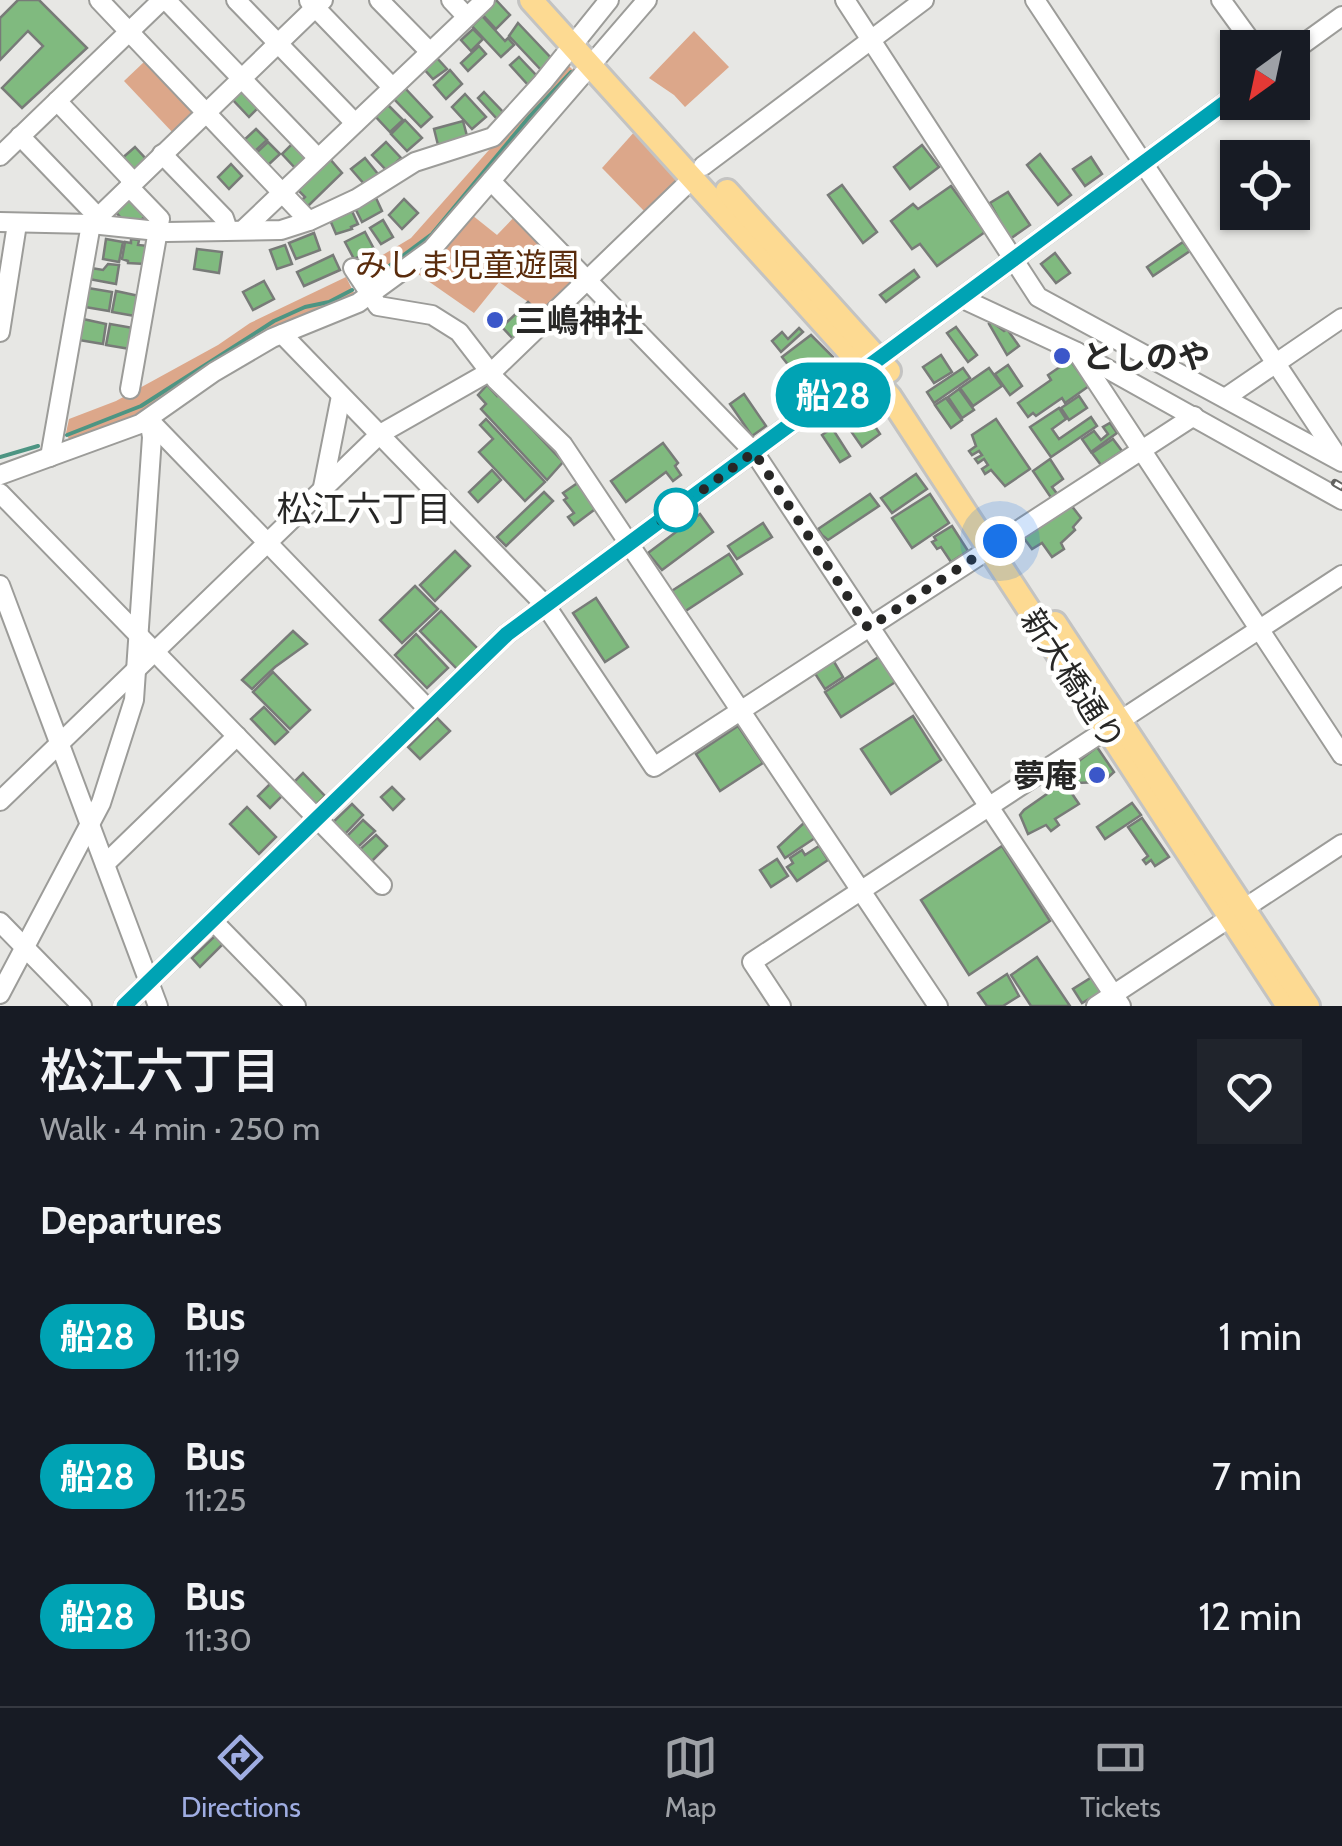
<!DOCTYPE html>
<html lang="en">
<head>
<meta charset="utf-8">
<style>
  body { margin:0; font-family:Cabin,"Noto Sans JP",sans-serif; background:#20242c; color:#f1f3f6; height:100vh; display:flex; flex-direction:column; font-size:38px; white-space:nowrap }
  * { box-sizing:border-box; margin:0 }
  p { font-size:32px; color:#9ea1a6 }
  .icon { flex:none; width:55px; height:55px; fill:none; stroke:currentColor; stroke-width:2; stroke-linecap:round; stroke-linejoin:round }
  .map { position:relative; height:1006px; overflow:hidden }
  .drawer { display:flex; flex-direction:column; background:#171b24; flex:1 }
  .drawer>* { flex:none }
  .badge { padding:0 20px; border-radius:32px; font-size:35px; line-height:65px }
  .needle { width:65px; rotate:213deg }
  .controls { position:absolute; left:1220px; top:30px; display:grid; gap:20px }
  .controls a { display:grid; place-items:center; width:90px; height:90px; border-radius:0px; background:#171b24; box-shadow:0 2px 8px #0004; font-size:50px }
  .you { position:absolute; width:50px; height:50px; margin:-25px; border:8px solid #fff; border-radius:50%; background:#1a73e8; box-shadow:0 0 0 15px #1a73e833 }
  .map>.badge { position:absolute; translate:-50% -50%; box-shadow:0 0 0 5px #fff }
  h2 { padding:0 40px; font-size:38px; line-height:90px }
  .round { display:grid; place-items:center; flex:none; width:105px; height:105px; border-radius:0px; background:#20242c }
  .head { display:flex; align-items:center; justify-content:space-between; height:170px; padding:0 40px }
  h1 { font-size:48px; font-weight:600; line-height:75px }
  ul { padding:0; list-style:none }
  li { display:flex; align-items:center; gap:30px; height:140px; padding:0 40px }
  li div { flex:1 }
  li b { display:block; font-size:38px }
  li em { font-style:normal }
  li .badge { min-width:110px; font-weight:700; text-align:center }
  .menu { display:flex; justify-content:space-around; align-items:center; height:140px; border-top:2px solid #363941; background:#171b24; font-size:28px; color:#9ea1a6 }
  .menu a { display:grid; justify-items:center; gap:5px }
  .menu .active { color:#9fade2 }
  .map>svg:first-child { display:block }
  .green { fill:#dca78a }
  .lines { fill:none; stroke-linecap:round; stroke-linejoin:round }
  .stream { stroke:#4d9583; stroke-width:4 }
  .building { fill:#80ba7f; stroke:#787b78; stroke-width:2.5 }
  .minor-casing { stroke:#9c9c99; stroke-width:22 }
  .major-casing { stroke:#c3c3c2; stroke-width:28 }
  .minor { stroke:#fff; stroke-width:18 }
  .major { stroke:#fdda92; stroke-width:22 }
  .rail-casing { stroke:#636361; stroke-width:8 }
  .rail { stroke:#fffffe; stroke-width:4; stroke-dasharray:11; stroke-linecap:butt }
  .line-casing { stroke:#fff; stroke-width:22 }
  .line { stroke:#00a3b4; stroke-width:15 }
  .walk { stroke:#272726; stroke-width:10; stroke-dasharray:0 18 }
  .poi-dot { fill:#3b57c9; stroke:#fffffe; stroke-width:4 }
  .stop-dot { fill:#fff; stroke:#00a3b4; stroke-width:5 }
  .labels { text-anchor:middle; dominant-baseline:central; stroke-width:9; stroke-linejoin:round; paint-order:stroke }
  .park-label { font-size:32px; fill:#5a2c0c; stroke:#fffffe }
  .poi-label { font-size:32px; font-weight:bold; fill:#272726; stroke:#fffffe; text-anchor:start }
  .street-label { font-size:32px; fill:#272726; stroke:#fffffe }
  .neighbourhood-label { font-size:35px; fill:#272726; stroke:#fffffe }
</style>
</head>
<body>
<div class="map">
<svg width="1342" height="1006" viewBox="0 0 1342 1006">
  <rect width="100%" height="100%" fill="#e7e7e4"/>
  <g class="green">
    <polygon points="694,31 729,67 685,107 674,95 649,78"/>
    <polygon points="144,62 149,62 194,109 194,115 174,134 124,81"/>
    <polygon points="566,63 577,74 439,236 376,283 366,265 411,238"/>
    <polygon points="636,130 685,181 649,216 602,168"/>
    <polygon points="467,211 497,235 519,212 583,282 547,315 499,282 474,313 408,267"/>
    <polygon points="346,277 356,297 148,413 71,443 66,433 69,419 116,401 218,345 250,323"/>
  </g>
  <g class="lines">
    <g class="stream">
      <polyline points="373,278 432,234 530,116 571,72"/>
      <polyline points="67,435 141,406 274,321 305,307 329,302 352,290"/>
      <polyline points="0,457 38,446"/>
    </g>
  </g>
  <g class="building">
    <polygon points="18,0 39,0 87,48 22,108 2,88 43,46 28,31 0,60 0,18"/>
    <polygon points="496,0 510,15 496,29 481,13"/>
    <polygon points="482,16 505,41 508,38 514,45 501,57 472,26"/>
    <polygon points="518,23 553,60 542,71 509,36"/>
    <polygon points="473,29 483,39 471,51 461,40"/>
    <polygon points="479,46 486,54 468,71 461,63"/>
    <polygon points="519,57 537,76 528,85 510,65"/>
    <polygon points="437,58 447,69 433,79 424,69"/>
    <polygon points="450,70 462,84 446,99 434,85"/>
    <polygon points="404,87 432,117 421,127 393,98"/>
    <polygon points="241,90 258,108 249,117 232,99"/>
    <polygon points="484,92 504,113 497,119 478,98"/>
    <polygon points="465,94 486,117 472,129 452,107"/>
    <polygon points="386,103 403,120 390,132 374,115"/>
    <polygon points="405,120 422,138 407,151 391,134"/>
    <polygon points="463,121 467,136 438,145 434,129"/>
    <polygon points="256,129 267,140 254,152 243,141"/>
    <polygon points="268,142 280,154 267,166 255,154"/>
    <polygon points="294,142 304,153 305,160 296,169 282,154"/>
    <polygon points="386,142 401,158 387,171 372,155"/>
    <polygon points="922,145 939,167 910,189 894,167"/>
    <polygon points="135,147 147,160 134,172 120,160"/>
    <polygon points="1040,154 1071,195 1058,205 1027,165"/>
    <polygon points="1091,157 1102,174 1085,186 1073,169"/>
    <polygon points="365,158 378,174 365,185 351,169"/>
    <polygon points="330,159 342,173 306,208 300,202 305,197 298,190"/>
    <polygon points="231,164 242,176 229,189 218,177"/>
    <polygon points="842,185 877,232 863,243 828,195"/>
    <polygon points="951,186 985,232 937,266 920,244 912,249 891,221 913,204 918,209"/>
    <polygon points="1008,192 1030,225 1010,239 990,203"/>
    <polygon points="129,196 148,214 140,221 122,219 114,210"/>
    <polygon points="376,198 382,211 362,222 355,208"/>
    <polygon points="404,199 418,213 402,229 389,215"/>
    <polygon points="352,211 358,224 351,227 352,229 336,234 330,220"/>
    <polygon points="383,220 393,237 381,244 370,228"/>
    <polygon points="365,232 374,249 354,259 345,242"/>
    <polygon points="314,233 320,250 296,259 289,243"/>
    <polygon points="106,239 123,242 119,262 103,259"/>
    <polygon points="131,239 139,240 138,245 149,246 145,264 128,263 128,261 122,259 125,242 131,243"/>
    <polygon points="1183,242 1190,251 1153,276 1147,267"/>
    <polygon points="285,245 292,264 277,269 270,250"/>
    <polygon points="197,249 222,252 219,273 194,269"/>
    <polygon points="1055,253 1070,273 1056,283 1041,264"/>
    <polygon points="333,255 340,270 304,286 297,272"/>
    <polygon points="108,264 119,265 116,284 89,279 91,268 103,270"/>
    <polygon points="914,270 919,277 886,302 880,295"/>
    <polygon points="264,281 274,299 253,310 243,292"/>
    <polygon points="88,288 112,292 109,311 85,307"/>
    <polygon points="116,291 139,296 135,316 112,312"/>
    <polygon points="528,302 540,314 514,340 502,327"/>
    <polygon points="83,319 106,324 103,344 79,340"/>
    <polygon points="992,322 1004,331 1007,329 1019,346 1007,355 989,324"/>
    <polygon points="110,324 133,328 130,349 106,345"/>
    <polygon points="956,327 977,355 968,362 947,333"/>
    <polygon points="799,328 803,332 781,352 772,341 782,332 788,339"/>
    <polygon points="811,335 833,357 830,376 815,388 805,376 800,380 782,357"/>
    <polygon points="941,355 952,372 934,383 923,367"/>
    <polygon points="1070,360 1089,386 1065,403 1062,398 1036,416 1033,413 1028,417 1018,403 1051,380 1048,375"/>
    <polygon points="1008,365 1022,386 1010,395 995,374"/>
    <polygon points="963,368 970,378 934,403 927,392"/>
    <polygon points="989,368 1002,386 973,406 960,388"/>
    <polygon points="487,385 497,396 499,394 563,462 547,480 481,409 486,404 478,395"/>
    <polygon points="959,389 974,410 962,418 948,397"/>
    <polygon points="744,394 766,426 752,436 730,404"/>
    <polygon points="1079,396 1087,408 1069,420 1061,408"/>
    <polygon points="946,398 962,420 951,428 935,405"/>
    <polygon points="853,403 860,404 880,434 862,447 846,424 842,426 837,419 841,416 839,413"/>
    <polygon points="1059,408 1066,419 1052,429 1059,439 1091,417 1097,426 1051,457 1030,427"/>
    <polygon points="486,419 545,482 525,501 479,452 493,439 480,425"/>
    <polygon points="996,419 1030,469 1005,486 991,470 985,474 982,469 988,465 984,459 978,463 975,459 982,455 979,451 972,455 969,451 976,446 972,435"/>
    <polygon points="1110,423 1117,433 1091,452 1082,439 1094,431 1101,440 1108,434 1103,427"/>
    <polygon points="832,428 850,456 840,462 822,435"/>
    <polygon points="1113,439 1122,451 1101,465 1092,453"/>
    <polygon points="663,443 678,463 675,466 681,475 673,481 666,472 626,502 611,481"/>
    <polygon points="1050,459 1063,479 1052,487 1058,495 1052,499 1033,471"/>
    <polygon points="492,470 501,480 478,502 469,492"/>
    <polygon points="916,474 927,489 892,513 881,498"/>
    <polygon points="579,482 598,507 574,525 568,517 574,513 564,500 567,498 563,493"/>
    <polygon points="544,492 553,501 506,546 497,537"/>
    <polygon points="870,494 879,506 828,540 822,535 818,529"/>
    <polygon points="930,494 949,523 912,548 892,518"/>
    <polygon points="1071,505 1081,518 1073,527 1075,530 1061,543 1064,549 1052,557 1042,543 1032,549 1023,537"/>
    <polygon points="700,514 713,532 662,570 648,553"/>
    <polygon points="763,523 772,537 737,559 728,546"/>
    <polygon points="952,526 968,551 951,562 941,547 937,549 932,542 936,540 934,537"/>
    <polygon points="455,551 470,566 435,601 420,585"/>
    <polygon points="729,554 742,574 684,612 670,592"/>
    <polygon points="415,586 438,609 402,643 380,620"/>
    <polygon points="596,598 628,647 605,662 573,613"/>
    <polygon points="441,611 480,651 459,671 420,631"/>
    <polygon points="293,631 307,644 275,667 252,689 242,680"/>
    <polygon points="416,634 448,668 427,688 395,655"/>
    <polygon points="880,656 897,681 841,717 825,692"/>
    <polygon points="833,660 843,677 825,689 814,672"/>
    <polygon points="273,672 310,710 290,729 253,692"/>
    <polygon points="264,707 288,732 275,744 251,719"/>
    <polygon points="913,716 941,760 891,794 861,749"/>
    <polygon points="437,718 450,731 420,759 408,747"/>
    <polygon points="738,726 763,763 720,791 696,754"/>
    <polygon points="1097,747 1114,772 1103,782 1075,783 1070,773 1077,768 1075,764"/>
    <polygon points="303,773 325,796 314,807 291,785"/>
    <polygon points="273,781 285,793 270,808 258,796"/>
    <polygon points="1064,782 1079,804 1055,819 1059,825 1051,831 1046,825 1028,834 1020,815 1024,810"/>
    <polygon points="392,787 404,799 393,810 381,797"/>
    <polygon points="1132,803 1141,815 1105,839 1097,827"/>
    <polygon points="352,804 363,815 342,837 330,825"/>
    <polygon points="247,807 276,837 259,854 230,824"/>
    <polygon points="1142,818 1169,857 1155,866 1151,860 1146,864 1143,860 1148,856 1128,827"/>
    <polygon points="363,820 375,831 358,847 347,836"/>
    <polygon points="805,822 815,838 785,858 778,847"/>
    <polygon points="376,835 387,846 370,863 358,851"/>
    <polygon points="819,846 828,860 797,881 787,867 793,863 790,858 802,850 805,855"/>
    <polygon points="1002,846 1050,921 969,975 921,900"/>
    <polygon points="777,859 788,876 771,887 760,870"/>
    <polygon points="218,933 226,941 200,967 192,958"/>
    <polygon points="1037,957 1070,1006 1031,1006 1011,975"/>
    <polygon points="1007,974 1019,996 1003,1006 987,1006 978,993"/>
    <polygon points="1092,977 1101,992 1082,1003 1073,989"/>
  </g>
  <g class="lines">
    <defs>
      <g id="minor">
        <polyline points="99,0 309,221"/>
        <polyline points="166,0 318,158"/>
        <polyline points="236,0 355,123"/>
        <polyline points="379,0 429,51"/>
        <polyline points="451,0 467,17"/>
        <polyline points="845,0 1038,297 1342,462"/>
        <polyline points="1035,0 1338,457"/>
        <polyline points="1221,0 1256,48"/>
        <polyline points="309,1 392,87"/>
        <polyline points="1292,52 1342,16"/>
        <polyline points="57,101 129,177 133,191 160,219 130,389"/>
        <polyline points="20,136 97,216"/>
        <polyline points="162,154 224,218 228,230"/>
        <polyline points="0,156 162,0"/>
        <polyline points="703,166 924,0"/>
        <polyline points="491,181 754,452 1121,1006"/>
        <polyline points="0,222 91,224 167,232 281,230 309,221 356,199 415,162 493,137 543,82 609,0"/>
        <polyline points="244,229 485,0"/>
        <polyline points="353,268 378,306 432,315 459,332 496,380 563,445 938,1006"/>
        <polyline points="963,299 1077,352 1342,500"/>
        <polyline points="0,332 17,224"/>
        <polyline points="282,334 546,606 654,767 1194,416"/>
        <polyline points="1077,352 1342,755"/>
        <polyline points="1225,398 1342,318"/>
        <polyline points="149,420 428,709"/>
        <polyline points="50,457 91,224 323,0"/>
        <polyline points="0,475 140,424 214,372 272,338 358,303 432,249 647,0"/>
        <polyline points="323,487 341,396"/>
        <polyline points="0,493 382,885"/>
        <polyline points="0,585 158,1006"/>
        <polyline points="0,801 380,434 496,368 694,177"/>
        <polyline points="105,864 237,736"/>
        <polyline points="213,921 296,1006"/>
        <polyline points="0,922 82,1006"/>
        <polyline points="0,994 101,803 134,700 152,437 149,419"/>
        <polyline points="124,1006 507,634 1238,93"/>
        <polyline points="781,1006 752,962 1342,575"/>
        <polyline points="1096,1006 1342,844"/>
      </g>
      <g id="major">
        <polyline points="531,0 890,397 1288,1006"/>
        <polyline points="727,191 889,371"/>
        <polyline points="1055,623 1308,1006"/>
      </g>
    </defs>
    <use href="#minor" class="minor-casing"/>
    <use href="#major" class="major-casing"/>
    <use href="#minor" class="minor"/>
    <use href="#major" class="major"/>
    <defs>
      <polyline id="rail" points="1335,483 1342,487"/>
    </defs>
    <use href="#rail" class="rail-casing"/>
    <use href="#rail" class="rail"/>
  </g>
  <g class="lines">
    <defs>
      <polyline id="line" points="124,1006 507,634 1238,93"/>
    </defs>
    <use href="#line" class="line-casing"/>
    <use href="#line" class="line"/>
    <polyline class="walk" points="676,510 661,521 754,452 868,628 1000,541"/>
  </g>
  <g class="poi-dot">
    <circle cx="495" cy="320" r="10"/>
    <circle cx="1062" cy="356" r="10"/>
    <circle cx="1097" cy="775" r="10"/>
  </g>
  <circle class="stop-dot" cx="676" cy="510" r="20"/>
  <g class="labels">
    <g class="park-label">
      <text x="467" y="264">みしま児童遊園</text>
    </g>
    <g class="poi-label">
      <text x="515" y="320">三嶋神社</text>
      <text x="1082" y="356">としのや</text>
      <text x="1077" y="775" text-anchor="end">夢庵</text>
    </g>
    <g class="street-label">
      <text transform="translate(1073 679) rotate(57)">新大橋通り</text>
    </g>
    <g class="neighbourhood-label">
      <text x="364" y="508">松江六丁目</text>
    </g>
  </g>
</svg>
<div class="controls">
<a><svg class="needle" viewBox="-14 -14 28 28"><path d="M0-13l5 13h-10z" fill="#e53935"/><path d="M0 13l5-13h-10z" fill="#9ea1a6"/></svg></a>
<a><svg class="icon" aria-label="locate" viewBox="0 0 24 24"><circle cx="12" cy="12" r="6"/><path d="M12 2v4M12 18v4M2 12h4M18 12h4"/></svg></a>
</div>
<div class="you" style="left:1000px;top:541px"></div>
<b class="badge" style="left:833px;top:395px;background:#00a3b4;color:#fff">船28</b>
</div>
<section class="drawer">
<div class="head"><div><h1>松江六丁目</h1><p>Walk · 4 min · 250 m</p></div><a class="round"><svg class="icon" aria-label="heart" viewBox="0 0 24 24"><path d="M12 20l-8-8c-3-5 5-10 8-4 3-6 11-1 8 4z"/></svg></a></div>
<h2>Departures</h2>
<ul>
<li><span class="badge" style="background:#00a3b4;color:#fff">船28</span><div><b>Bus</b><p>11:19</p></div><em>1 min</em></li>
<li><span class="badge" style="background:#00a3b4;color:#fff">船28</span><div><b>Bus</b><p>11:25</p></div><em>7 min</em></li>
<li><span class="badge" style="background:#00a3b4;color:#fff">船28</span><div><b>Bus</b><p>11:30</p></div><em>12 min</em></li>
</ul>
</section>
<nav class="menu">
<a class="active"><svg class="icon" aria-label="directions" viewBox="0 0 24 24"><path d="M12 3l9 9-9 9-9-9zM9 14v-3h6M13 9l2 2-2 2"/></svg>Directions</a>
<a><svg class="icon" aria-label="map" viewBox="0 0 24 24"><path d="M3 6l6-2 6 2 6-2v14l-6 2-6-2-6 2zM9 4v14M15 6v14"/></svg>Map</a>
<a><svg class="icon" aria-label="tickets" viewBox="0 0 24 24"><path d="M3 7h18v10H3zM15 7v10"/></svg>Tickets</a>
</nav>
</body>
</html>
